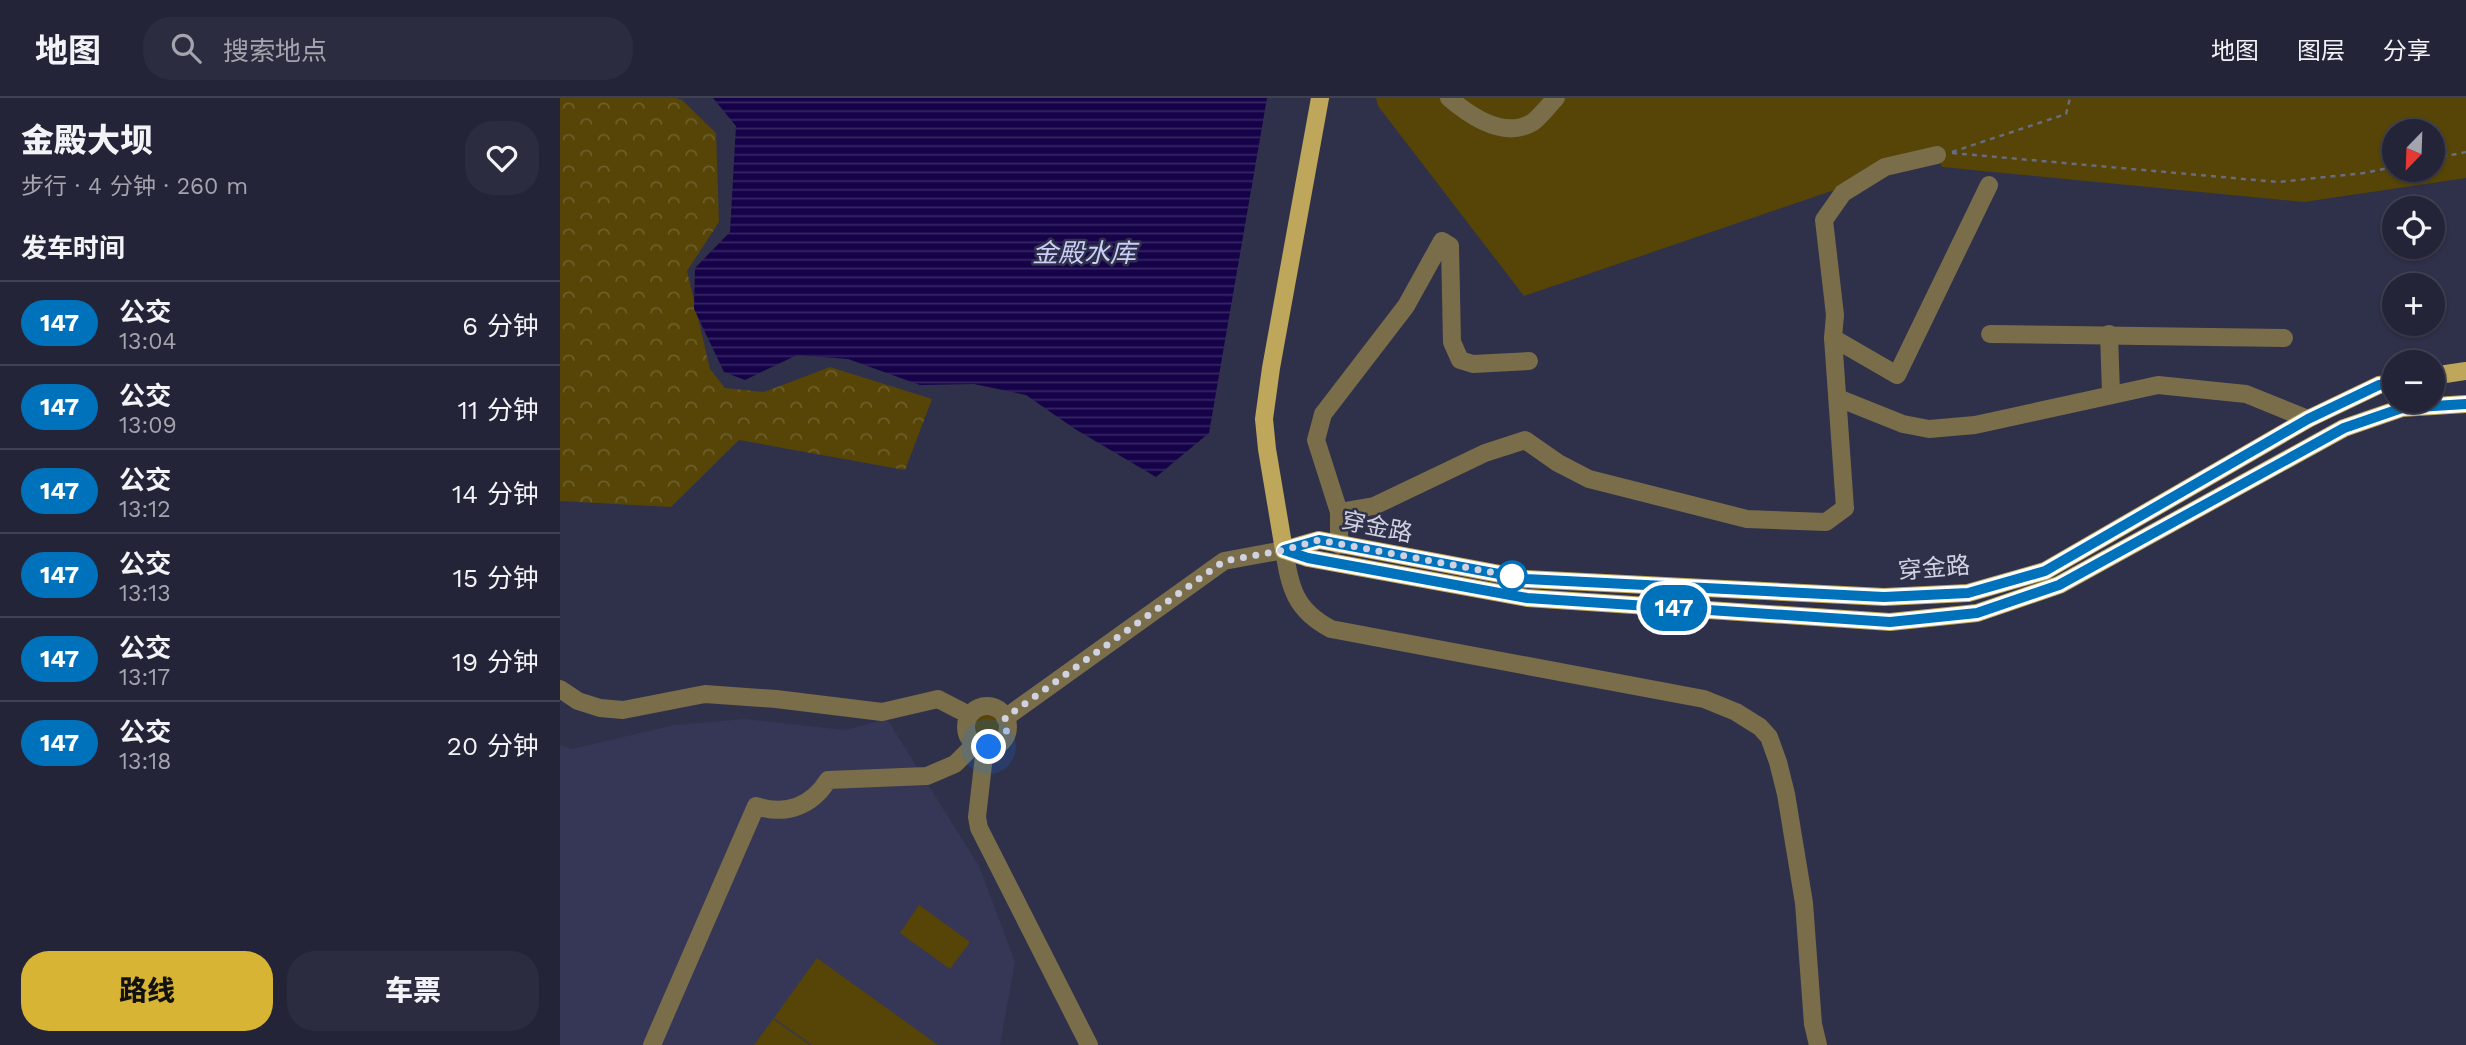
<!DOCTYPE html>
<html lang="zh">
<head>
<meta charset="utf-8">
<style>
  body { margin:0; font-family:"Work Sans","Noto Sans SC",sans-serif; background:#2b2c3f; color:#f1f3f6; height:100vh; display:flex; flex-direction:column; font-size:26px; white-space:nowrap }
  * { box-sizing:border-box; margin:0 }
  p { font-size:23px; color:#a3a4ad }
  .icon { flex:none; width:38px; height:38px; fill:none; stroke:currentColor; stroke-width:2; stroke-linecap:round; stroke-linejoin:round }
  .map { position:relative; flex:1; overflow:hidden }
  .panel { display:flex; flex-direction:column; background:#232437; width:560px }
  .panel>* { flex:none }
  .badge { padding:0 14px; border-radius:23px; font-size:24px; line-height:46px }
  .needle { width:46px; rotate:203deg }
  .fabs { position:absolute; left:1822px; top:21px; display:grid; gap:14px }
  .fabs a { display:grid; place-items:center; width:63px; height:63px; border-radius:50%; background:#232437; box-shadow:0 2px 5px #0004,0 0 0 2px #404152; font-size:35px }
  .you { position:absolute; width:35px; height:35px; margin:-18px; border:5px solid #fff; border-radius:50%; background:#1a73e8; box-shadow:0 0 0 10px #1a73e833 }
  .map>.badge { position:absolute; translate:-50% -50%; box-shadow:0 0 0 4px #fff }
  h2 { padding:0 21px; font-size:26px; line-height:63px }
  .round { display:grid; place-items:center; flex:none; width:74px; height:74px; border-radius:28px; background:#2b2c3f }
  .head { display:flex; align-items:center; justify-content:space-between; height:119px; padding:0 21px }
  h1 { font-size:33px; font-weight:800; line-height:52px }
  .primary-button { display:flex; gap:14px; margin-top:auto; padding:14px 21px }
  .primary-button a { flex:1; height:80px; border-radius:28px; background:#d8b434; color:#111; font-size:28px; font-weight:800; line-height:80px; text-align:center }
  .primary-button a+a { background:#2b2c3f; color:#f1f3f6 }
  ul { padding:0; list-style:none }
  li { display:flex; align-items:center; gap:21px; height:84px; padding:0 21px; border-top:2px solid #404152 }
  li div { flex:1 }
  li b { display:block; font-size:26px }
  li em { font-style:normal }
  li .badge { min-width:77px; font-weight:700; text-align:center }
  header { display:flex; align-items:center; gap:42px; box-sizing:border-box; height:98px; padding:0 35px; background:#232437; border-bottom:2px solid #404152 }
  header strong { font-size:33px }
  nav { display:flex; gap:38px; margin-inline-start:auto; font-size:24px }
  .search { width:490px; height:63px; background:#2b2c3f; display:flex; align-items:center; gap:18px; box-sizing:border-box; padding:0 24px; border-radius:28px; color:#a3a4ad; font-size:26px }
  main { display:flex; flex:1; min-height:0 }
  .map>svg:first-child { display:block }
  .built { fill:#363656 }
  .grass { fill:url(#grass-tufts) }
  .forest { fill:url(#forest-crowns) }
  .park { fill:#564507; fill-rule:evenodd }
  .water { fill:url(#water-rules) }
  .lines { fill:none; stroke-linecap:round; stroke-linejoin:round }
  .path { stroke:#696b80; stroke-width:2.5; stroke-dasharray:5 5; stroke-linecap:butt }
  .minor { stroke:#796d4a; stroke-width:18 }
  .major { stroke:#bea65a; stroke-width:18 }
  .line-casing { stroke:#fff; stroke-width:16 }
  .line { stroke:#0072bc; stroke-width:10 }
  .walk { stroke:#d0d2e2; stroke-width:7; stroke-dasharray:0 12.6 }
  .stop-dot { fill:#fff; stroke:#0072bc; stroke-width:3.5 }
  .labels { text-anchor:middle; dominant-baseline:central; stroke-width:5; stroke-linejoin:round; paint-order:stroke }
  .street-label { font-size:24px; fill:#d0d2e2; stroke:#2f3049 }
  .water-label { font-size:26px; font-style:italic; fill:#cbcef8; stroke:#2f3049 }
</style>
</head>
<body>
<header>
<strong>地图</strong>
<div class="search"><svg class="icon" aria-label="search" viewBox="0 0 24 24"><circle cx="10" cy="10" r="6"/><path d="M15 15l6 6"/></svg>搜索地点</div>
<nav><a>地图</a><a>图层</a><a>分享</a></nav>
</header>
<main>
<section class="panel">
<div class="head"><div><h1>金殿大坝</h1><p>步行 · 4 分钟 · 260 m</p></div><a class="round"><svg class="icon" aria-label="heart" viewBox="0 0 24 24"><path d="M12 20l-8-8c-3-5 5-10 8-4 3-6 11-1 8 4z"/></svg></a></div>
<h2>发车时间</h2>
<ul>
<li><span class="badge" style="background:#0072bc;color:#fff">147</span><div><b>公交</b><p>13:04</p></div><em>6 分钟</em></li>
<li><span class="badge" style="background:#0072bc;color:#fff">147</span><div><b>公交</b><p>13:09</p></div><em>11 分钟</em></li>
<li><span class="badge" style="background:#0072bc;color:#fff">147</span><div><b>公交</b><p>13:12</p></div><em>14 分钟</em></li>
<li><span class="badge" style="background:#0072bc;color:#fff">147</span><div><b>公交</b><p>13:13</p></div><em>15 分钟</em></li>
<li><span class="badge" style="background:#0072bc;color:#fff">147</span><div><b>公交</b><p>13:17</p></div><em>19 分钟</em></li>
<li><span class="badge" style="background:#0072bc;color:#fff">147</span><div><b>公交</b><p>13:18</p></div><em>20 分钟</em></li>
</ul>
<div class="primary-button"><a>路线</a><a>车票</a></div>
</section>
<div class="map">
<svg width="1906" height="947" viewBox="0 0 1906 947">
  <defs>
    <pattern id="grass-tufts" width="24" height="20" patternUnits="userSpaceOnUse" patternTransform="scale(1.75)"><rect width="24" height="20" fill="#564507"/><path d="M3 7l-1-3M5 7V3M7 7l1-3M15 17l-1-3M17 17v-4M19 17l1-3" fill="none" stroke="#6d5f2b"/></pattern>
    <pattern id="forest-crowns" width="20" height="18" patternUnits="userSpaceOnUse" patternTransform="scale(1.75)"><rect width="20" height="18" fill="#564507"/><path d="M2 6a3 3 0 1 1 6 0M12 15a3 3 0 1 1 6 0" fill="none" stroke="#6d5f2b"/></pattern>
    <pattern id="water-rules" width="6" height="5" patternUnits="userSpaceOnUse" patternTransform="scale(1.75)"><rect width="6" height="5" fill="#150249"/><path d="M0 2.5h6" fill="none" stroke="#362663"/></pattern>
  </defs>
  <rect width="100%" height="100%" fill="#2f3049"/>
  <polygon class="built" points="185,621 285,632 327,621 419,768 455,864 440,947 0,947 0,647 12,651 114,627"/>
  <circle class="grass" cx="427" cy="629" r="14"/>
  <polygon class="forest" points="0,0 116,0 122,2 156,35 159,124 127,173 150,271 165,290 204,294 270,269 372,301 345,372 179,342 111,409 0,403"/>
  <g class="park">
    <path d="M 816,0 L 1906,0 L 1906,80 L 1744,104 L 1382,69 L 1377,57 L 964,198 L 818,8 ZM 1834,33 L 1872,33 L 1872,72 L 1834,72 Z"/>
    <polygon points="359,807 410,844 390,871 340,835"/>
    <polygon points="257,860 378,947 252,947 248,944 214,920"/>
    <polygon points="213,921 247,945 250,947 194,947"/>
  </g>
  <polygon class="water" points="153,0 707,0 649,335 596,379 515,331 466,297 414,286 360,287 288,261 237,257 185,282 164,274 134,211 135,170 170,134 176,28"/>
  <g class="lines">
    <g class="path">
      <polyline points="1392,54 1506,16 1510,0"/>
      <polyline points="1392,55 1718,84 1804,75 1834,69"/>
      <polyline points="1872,61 1906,54"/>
    </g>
    <g class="minor">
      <path d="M 889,0 C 910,18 944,42 973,24 C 981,18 989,7 996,0"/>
      <polyline points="1430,236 1724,240"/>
      <polyline points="1549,236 1551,295"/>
      <polyline points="1273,240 1337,277 1429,87"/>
      <polyline points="1278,300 1343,326 1369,331 1415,327 1598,287 1686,296 1748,321"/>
      <polyline points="779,414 756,342 763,316 846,208 882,143 890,148 892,244 900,262 913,266 969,263"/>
      <polyline points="779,447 779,414 814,408 925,355 965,342 998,365 1029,381 1187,421 1266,424 1285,410 1273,240 1275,217 1264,122 1283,95 1325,69 1377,57"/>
      <polyline points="0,591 18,603 40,610 63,612 145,596 216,601 322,614 378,601 409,617"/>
      <circle cx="427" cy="629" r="21"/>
      <path d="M 445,620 L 664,463 L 724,452 C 730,490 735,512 771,531 L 1144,601 L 1176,614 L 1200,629 L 1209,639 L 1218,664 L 1226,696 L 1244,805 L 1253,926 L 1258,947"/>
      <polyline points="425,649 417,719 419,730 529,947"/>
      <path d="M 92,947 L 196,708 C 226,718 252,708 268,682 L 367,678 L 395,666 L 415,646"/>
    </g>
    <g class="major">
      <polyline points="1872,278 1906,273"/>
      <polyline points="724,452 748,460 967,500 1330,524 1417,515 1499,487 1784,330 1842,310 1906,306"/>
      <polyline points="724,452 759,442 966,481 1324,499 1408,495 1485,473 1748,321 1819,287 1834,285"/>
      <polyline points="724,452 707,351 704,321 711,270 760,0"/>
    </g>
  </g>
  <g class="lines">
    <defs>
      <polyline id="line" points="1834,285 1819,287 1748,321 1485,473 1408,495 1324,499 966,481 759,442 724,452 748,460 967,500 1330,524 1417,515 1499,487 1784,330 1842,310 1906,306"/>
    </defs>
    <use href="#line" class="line-casing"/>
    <use href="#line" class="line"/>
    <path class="walk" d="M 429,649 C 444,646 450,634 445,620 L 664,463 L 724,452 L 759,442 L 952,478"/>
  </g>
  <circle class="stop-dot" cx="952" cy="478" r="14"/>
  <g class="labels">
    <g class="street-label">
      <text transform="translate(817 429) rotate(11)">穿金路</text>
      <text transform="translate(1374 470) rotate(-5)">穿金路</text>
    </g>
    <g class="water-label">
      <text x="524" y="155">金殿水库</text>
    </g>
  </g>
</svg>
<div class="fabs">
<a><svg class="needle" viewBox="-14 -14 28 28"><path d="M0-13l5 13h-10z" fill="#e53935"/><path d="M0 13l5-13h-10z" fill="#a3a4ad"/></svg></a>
<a><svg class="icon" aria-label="locate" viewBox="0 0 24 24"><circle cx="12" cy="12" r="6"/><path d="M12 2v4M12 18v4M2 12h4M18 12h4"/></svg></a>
<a>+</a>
<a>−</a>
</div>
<div class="you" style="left:429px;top:649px"></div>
<b class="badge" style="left:1114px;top:510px;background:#0072bc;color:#fff">147</b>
</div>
</main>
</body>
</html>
